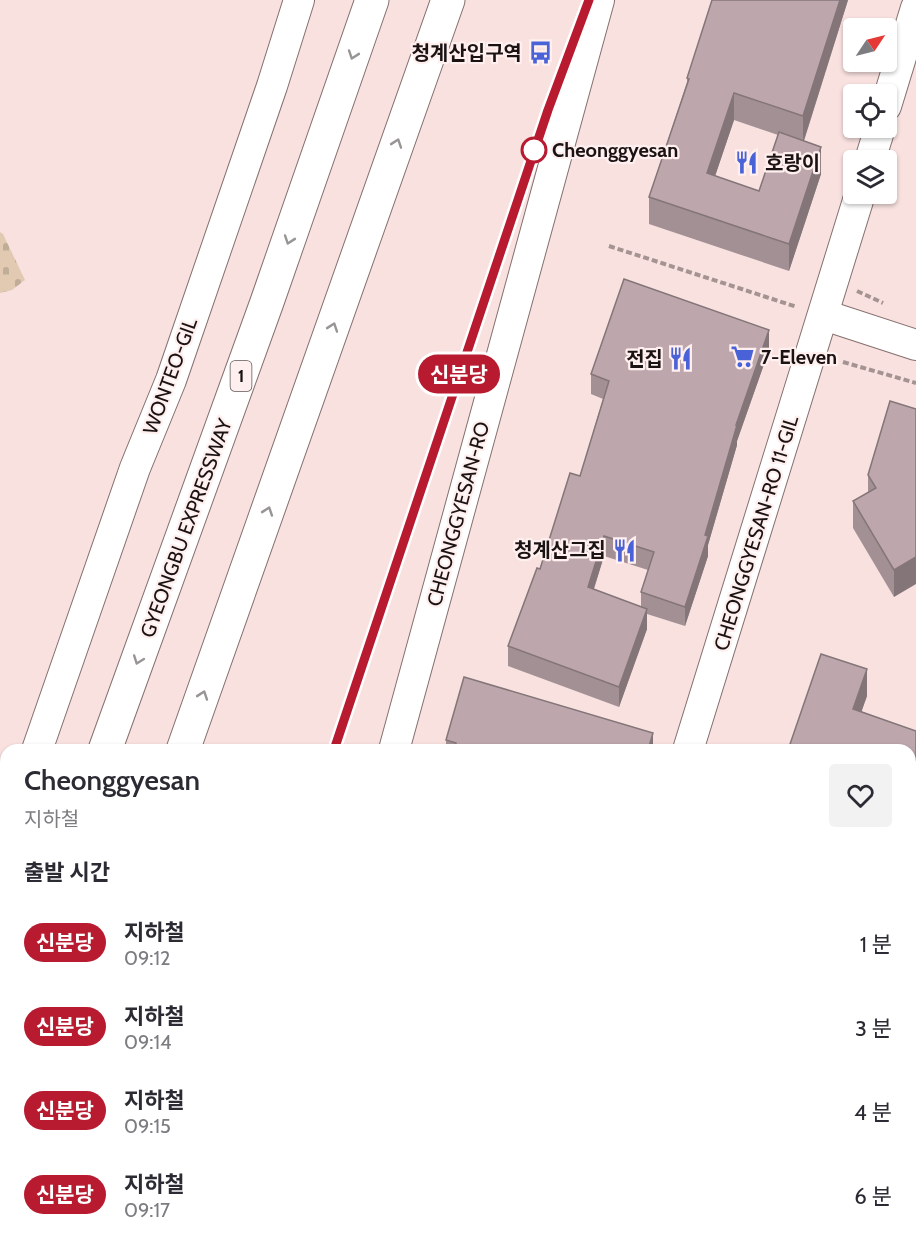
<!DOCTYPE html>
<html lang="ko">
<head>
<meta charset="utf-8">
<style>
  body { margin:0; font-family:Cabin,"Noto Sans KR",sans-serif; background:#f2f2f3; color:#2b2b33; height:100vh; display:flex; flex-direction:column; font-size:22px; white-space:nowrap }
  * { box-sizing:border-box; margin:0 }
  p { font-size:20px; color:#7c7c81 }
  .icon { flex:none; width:33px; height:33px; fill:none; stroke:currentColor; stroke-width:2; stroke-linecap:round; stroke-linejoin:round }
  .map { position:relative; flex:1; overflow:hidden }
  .panel { position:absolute; left:0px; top:744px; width:916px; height:506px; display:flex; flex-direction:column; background:#fff; border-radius:18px 18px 0 0; box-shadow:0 2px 4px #0004 }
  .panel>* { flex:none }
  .badge { padding:0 12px; border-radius:20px; font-size:21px; line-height:39px }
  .needle { width:39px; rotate:55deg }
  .controls { position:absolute; left:843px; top:18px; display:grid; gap:12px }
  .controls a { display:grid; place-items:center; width:54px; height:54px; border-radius:6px; background:#fff; box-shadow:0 2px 4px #0004; font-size:30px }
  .map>.badge { position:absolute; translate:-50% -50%; box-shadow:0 0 0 3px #fff }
  h2 { padding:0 24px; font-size:22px; line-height:54px }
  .round { display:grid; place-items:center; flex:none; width:63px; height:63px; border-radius:6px; background:#f2f2f3 }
  .headline { display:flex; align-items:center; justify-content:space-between; height:102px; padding:0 24px }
  h1 { font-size:28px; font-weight:600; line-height:45px }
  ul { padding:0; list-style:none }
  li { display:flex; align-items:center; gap:18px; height:84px; padding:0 24px }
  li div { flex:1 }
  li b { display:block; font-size:22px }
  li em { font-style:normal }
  li .badge { min-width:66px; font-weight:700; text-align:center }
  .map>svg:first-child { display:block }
  .cemetery { fill:url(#cemetery-stones) }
  .park { fill:url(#park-crowns) }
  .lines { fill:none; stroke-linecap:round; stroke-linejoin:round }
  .minor-casing { stroke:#85706f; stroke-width:32 }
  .highway-casing { stroke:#85706f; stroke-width:35 }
  .path { stroke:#a59392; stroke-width:4; stroke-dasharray:6 3; stroke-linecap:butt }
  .minor { stroke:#fff; stroke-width:30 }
  .highway { stroke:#fff; stroke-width:33 }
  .wall { fill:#a39095; fill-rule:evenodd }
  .shaded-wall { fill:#847579 }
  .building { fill:#bda7ad; stroke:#847579; stroke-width:1.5 }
  .oneway { stroke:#989595 }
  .line-casing { stroke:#fff; stroke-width:14 }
  .line { stroke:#b81b30; stroke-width:9 }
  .stop-dot { fill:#fff; stroke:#b81b30; stroke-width:3 }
  .labels { text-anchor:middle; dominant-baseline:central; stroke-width:4.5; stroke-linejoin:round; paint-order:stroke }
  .shield { fill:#fff0ef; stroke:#5f5555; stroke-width:1.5 }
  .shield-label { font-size:18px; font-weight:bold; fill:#1b1313 }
  .poi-label { font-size:20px; font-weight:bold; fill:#1b1313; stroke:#fff0ef; text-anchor:end }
  .stop-label { font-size:20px; font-weight:bold; fill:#1b1313; stroke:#fff0ef; text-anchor:start }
  .street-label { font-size:20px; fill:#1b1313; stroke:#fff0ef }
</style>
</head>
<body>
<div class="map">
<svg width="916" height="1249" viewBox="0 0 916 1249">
  <defs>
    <pattern id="cemetery-stones" width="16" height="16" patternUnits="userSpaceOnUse" patternTransform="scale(1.5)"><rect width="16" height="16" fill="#e1cab1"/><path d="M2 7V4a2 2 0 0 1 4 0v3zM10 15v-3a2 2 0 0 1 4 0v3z" fill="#c0ad97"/></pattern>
    <pattern id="park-crowns" width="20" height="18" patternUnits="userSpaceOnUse" patternTransform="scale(1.5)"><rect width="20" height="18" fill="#e1cab1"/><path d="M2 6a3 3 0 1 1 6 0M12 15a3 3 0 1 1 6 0" fill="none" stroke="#c0ad97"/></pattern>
  </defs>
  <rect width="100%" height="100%" fill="#f8e1df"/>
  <polygon class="cemetery" points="0,232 3,234 25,280 12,290 0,293"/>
  <polygon class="park" points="916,1202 916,1249 842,1249 850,1244 910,1244 911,1206"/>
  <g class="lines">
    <defs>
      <g id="minor">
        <polyline points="886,106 916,8"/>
        <polyline points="870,160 880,128"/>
        <polyline points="824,315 916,345"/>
        <polyline points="37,750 135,468 171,380 272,86 299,0"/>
        <polyline points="394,750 599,0"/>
        <polyline points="688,750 860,194"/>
        <polyline points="0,858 6,840"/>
        <polyline points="910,1026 916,1026"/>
        <polyline points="672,1244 675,1249"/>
        <polyline points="259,1249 261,1244"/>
        <polyline points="527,1249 538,1244"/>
      </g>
      <g id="highway">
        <polyline points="105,750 267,302 372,0"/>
        <polyline points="183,750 448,0"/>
        <polyline points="0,1035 6,1019"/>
        <polyline points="0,1224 6,1209"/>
      </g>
    </defs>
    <use href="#minor" class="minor-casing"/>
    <use href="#highway" class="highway-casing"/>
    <g class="path">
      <polyline points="609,246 797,307"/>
      <polyline points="857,291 883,303"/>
      <polyline points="843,362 916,383"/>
    </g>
    <use href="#minor" class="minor"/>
    <use href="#highway" class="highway"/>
  </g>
  <g class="wall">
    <path d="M 848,0 L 804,141 L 821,174 L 789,271 L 649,224 L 649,197 L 687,82 L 687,78 ZM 734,120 L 778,135 L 759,191 L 715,176 Z"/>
    <path d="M 769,350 L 737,441 L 737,445 L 708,545 L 708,556 L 685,626 L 647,614 L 647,629 L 619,707 L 508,666 L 508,646 L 540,569 L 580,476 L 603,399 L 591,394 L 591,374 ZM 604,556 L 648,570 L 641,592 L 641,607 L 594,589 Z"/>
    <polygon points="916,409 894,597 853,528 853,501 868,492 868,475"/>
    <polygon points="867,696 861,711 916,731 916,806 910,804 910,750 788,750"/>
    <polygon points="446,740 653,750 446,750"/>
    <polygon points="916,1042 916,1159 910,1151 910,1045"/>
  </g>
  <g class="shaded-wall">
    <polygon points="840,0 848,0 803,143 803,116"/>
    <polygon points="734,93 734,120 707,200 707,173"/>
    <polygon points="821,147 821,174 789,271 789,244"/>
    <polygon points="769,330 769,350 737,441 737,445 708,545 708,556 685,626 685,607 736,425"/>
    <polygon points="604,536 604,556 588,607 588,587"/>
    <polygon points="916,557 916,584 894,597 894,570"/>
    <polygon points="647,609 647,629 619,707 619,687"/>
    <polygon points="867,669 867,696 853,736 853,709"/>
    <polygon points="653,733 653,750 648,750"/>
    <polygon points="462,1244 468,1244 466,1249 461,1249"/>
  </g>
  <g class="building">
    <polygon points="712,0 840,0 803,116 734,93 707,173 759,191 779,132 821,147 789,244 649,197 689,79 687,78"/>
    <polygon points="624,279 769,330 736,425 737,425 705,535 708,536 685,607 641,592 654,552 604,536 588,587 647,609 619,687 508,646 537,568 540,569 570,473 580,476 609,381 591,374"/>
    <polygon points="890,401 916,409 916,557 894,570 853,501 876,488 868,475"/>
    <polygon points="821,654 867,669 853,709 916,731 916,779 910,777 910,750 788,750"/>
    <polygon points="464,677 653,733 648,750 455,750 456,743 446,740"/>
    <polygon points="916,1042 916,1139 910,1131 910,1045"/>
    <polygon points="322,1244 462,1244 461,1249 321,1249"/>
  </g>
  <defs><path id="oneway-chevron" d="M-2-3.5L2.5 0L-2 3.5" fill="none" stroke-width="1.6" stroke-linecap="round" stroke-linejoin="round" transform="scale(1.5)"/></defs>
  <g class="oneway">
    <use href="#oneway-chevron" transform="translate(353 55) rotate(109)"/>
    <use href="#oneway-chevron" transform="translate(397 143) rotate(-71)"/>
    <use href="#oneway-chevron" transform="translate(289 240) rotate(109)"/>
    <use href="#oneway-chevron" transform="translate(333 327) rotate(-71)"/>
    <use href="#oneway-chevron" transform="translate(268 511) rotate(-71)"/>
    <use href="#oneway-chevron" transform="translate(138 660) rotate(110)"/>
    <use href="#oneway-chevron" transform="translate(203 695) rotate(-71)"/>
  </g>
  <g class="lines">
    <defs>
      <polyline id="line" points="334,750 548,110 589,0"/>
    </defs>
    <use href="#line" class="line-casing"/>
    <use href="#line" class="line"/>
  </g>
  <defs>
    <symbol id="bus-bare" viewBox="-9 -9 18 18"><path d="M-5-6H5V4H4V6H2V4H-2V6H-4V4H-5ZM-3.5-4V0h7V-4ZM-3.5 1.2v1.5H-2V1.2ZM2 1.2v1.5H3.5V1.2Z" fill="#4a62d7" stroke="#fff0ef" stroke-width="2.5" paint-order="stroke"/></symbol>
    <symbol id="restaurant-bare" viewBox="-9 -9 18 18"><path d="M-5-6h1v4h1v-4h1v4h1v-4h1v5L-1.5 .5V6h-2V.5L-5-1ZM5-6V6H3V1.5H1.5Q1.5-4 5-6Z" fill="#4a62d7" stroke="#fff0ef" stroke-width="2.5" paint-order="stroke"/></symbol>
    <symbol id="supermarket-bare" viewBox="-9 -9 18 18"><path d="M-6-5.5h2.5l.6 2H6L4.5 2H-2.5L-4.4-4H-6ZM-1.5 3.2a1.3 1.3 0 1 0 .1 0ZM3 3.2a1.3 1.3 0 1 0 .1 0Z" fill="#4a62d7" stroke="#fff0ef" stroke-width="2.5" paint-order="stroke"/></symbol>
  </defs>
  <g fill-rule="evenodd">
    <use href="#bus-bare" x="524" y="36" width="33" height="33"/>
    <use href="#restaurant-bare" x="730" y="146" width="33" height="33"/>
    <use href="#supermarket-bare" x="726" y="340" width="33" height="33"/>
    <use href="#restaurant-bare" x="664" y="342" width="33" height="33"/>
    <use href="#restaurant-bare" x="608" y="534" width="33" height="33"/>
  </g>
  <circle class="stop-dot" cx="534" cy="150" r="12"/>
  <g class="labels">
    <rect class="shield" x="230.5" y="361" width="21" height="30" rx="4.5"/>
    <g class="shield-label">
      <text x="241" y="376">1</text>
    </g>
    <g class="poi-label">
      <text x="522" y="53">청계산입구역</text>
      <text x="765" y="163" text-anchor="start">호랑이</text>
      <text x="761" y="357" text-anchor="start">7-Eleven</text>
      <text x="663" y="359">전집</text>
      <text x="606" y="550">청계산그집</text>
    </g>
    <g class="stop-label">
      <text x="552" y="150">Cheonggyesan</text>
    </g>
    <g class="street-label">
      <text transform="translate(170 376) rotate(-70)">WONTEO-GIL</text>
      <text transform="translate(458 514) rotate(-75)">CHEONGGYESAN-RO</text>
      <text transform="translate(186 528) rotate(-70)">GYEONGBU EXPRESSWAY</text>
      <text transform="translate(756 533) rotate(-73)">CHEONGGYESAN-RO 11-GIL</text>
    </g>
  </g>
</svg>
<div class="controls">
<a><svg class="needle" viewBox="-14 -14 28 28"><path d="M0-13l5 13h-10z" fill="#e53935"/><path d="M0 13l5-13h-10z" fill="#7c7c81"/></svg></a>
<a><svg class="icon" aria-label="locate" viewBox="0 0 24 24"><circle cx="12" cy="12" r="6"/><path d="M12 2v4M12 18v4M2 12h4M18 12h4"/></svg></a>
<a><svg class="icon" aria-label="layers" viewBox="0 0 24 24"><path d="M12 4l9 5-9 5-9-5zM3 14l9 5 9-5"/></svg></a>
</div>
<b class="badge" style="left:459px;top:374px;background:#b81b30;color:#fff">신분당</b>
<section class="panel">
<div class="headline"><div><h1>Cheonggyesan</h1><p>지하철</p></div><a class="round"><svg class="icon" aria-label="heart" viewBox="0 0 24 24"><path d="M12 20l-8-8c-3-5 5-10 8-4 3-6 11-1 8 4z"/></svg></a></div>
<h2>출발 시간</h2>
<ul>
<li><span class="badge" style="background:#b81b30;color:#fff">신분당</span><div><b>지하철</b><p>09:12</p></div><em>1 분</em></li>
<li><span class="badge" style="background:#b81b30;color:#fff">신분당</span><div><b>지하철</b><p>09:14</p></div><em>3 분</em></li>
<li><span class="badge" style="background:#b81b30;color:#fff">신분당</span><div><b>지하철</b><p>09:15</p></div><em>4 분</em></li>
<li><span class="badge" style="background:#b81b30;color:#fff">신분당</span><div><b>지하철</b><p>09:17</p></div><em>6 분</em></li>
</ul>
</section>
</div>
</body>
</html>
